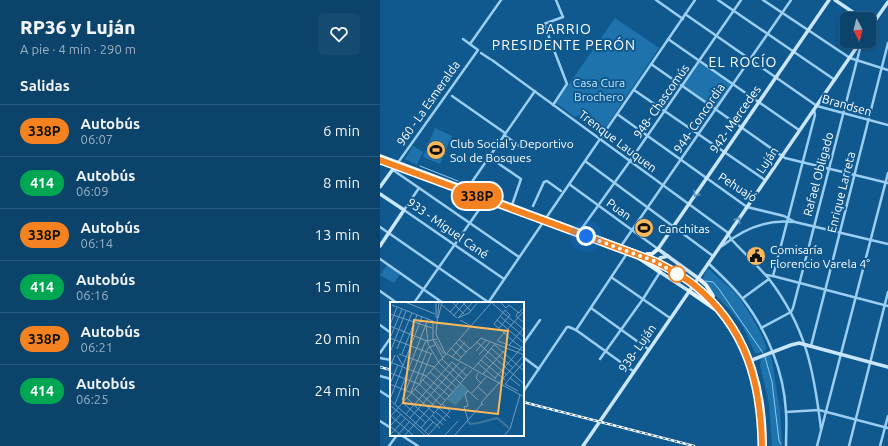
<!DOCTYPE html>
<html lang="es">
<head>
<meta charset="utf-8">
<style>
  body { margin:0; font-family:Ubuntu,sans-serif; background:#154a71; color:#f1f3f6; height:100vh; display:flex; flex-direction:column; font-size:15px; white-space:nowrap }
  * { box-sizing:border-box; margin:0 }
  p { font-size:13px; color:#9ab0c1 }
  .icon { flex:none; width:22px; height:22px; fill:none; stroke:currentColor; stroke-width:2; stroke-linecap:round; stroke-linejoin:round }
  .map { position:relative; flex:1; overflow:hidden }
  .details { display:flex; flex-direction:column; background:#0c436b; width:380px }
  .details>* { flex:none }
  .badge { padding:0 8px; border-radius:13px; font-size:14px; line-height:26px }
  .needle { width:26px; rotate:173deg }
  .tools { position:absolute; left:460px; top:12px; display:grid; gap:8px }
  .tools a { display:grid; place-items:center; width:36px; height:36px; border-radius:6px; background:#0c436b; box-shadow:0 2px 6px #0003,0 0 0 1px #2c5c7e; font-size:20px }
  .you { position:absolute; width:20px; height:20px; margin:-10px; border:3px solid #fff; border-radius:50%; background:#1a73e8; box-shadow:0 0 0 6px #1a73e833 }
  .map>.badge { position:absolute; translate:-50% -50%; box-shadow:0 0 0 2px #fff }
  h2 { padding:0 20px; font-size:15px; line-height:36px }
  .round { display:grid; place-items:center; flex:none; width:42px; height:42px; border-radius:6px; background:#154a71 }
  .summary { display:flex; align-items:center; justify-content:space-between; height:68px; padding:0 20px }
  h1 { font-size:19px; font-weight:800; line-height:30px }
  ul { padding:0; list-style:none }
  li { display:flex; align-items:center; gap:12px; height:52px; padding:0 20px; border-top:1px solid #2c5c7e }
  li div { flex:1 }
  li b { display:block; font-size:15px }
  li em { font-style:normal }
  li .badge { min-width:44px; font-weight:700; text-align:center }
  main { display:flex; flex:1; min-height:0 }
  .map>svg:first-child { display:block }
  .green { fill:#1f73ac }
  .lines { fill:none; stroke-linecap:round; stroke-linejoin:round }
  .stream { stroke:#8bccf6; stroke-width:1 }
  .street { stroke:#9acef2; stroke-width:2.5 }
  .secondary { stroke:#c9e6fc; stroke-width:3.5 }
  .primary { stroke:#e5f3ff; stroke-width:4 }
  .rail-casing { stroke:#fff; stroke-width:2.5 }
  .rail { stroke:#10598f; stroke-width:1; stroke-dasharray:3; stroke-linecap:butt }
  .oneway { stroke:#5a91bb }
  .line-casing { stroke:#fff; stroke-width:9 }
  .line { stroke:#f58220; stroke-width:6 }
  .walk { stroke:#fff; stroke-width:4; stroke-dasharray:0 7.2 }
  .stop-dot { fill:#fff; stroke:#f58220; stroke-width:2 }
  .labels { text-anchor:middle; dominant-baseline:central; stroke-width:4; stroke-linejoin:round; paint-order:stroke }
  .park-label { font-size:12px; fill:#c1e5fd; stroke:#10598f }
  .street-label { font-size:12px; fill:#fff; stroke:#10598f }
  .poi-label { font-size:12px; fill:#fff; stroke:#10598f; text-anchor:start }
  .quarter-label { font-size:14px; letter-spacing:1px; fill:#fff; stroke:#10598f }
  .inset-river { fill:none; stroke:#40759c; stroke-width:2 }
  .inset-road { fill:none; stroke:#709bbc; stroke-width:1 }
  .view { fill:#ffb95b; fill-opacity:0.15; stroke:#ffb95b; stroke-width:2 }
  .inset-edge { fill:none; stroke:#fff; stroke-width:2 }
</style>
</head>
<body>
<main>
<section class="details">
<div class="summary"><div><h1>RP36 y Luján</h1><p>A pie · 4 min · 290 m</p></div><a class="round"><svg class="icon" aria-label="heart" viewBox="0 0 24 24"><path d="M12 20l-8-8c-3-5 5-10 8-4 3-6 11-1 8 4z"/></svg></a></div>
<h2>Salidas</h2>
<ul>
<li><span class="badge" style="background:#f58220;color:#111">338P</span><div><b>Autobús</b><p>06:07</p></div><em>6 min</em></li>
<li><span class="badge" style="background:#00a651;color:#fff">414</span><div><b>Autobús</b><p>06:09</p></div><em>8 min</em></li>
<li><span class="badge" style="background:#f58220;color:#111">338P</span><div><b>Autobús</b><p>06:14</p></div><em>13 min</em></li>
<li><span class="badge" style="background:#00a651;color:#fff">414</span><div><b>Autobús</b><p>06:16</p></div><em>15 min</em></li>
<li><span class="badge" style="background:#f58220;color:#111">338P</span><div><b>Autobús</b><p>06:21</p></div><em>20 min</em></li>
<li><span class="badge" style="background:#00a651;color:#fff">414</span><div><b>Autobús</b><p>06:25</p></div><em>24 min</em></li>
</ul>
</section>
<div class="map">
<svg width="508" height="446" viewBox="0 0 508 446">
  <rect width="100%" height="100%" fill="#10598f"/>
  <g class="green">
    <polygon points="235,18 279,48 221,134 198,119 199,116 198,115 195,117 176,103"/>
    <polygon points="319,61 353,84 336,109 302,86"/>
    <polygon points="55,128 72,136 60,164 43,157"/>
    <polygon points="33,146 43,152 37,165 25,159"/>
    <polygon points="264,217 272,223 270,226 274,229 268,237 256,229"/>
    <polygon points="7,265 20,274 14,283 0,275"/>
    <path d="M 328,268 C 338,278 351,287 360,299 C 366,307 388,342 386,350 L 379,353 L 375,353 L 363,327 L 351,311 L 321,281 Z"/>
    <polygon points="391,355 400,410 402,446 392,446 389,403 380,365 381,359"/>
  </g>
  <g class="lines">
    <g class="stream">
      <polyline points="40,166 78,181"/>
      <polyline points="81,182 88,185"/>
      <polyline points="325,281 333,282 339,289 383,353"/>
      <polyline points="385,357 392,382 399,441 401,444"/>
    </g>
    <g class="street">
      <polyline points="276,0 303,19"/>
      <polyline points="338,0 455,80"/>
      <polyline points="383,0 470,58 508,70"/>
      <polyline points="305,14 437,106 508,125"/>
      <polyline points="288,39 419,130"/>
      <polyline points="90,44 121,0"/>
      <polyline points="101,53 110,59"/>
      <path d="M 112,60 L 347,232 L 351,239 C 363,252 377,265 389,279 C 426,327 434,371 441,429"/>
      <polyline points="271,64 405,158 508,183"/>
      <polyline points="254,90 385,180"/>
      <polyline points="72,96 125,133"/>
      <polyline points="173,105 187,84 164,24 183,17 176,0"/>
      <polyline points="237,114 367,207 404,216 415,222 508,244"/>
      <polyline points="124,135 142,148"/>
      <polyline points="109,157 141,179 132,205"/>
      <polyline points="205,161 333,256"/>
      <polyline points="17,164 98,50 83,39"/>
      <polyline points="13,170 139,257"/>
      <polyline points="189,184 278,249"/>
      <polyline points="39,188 24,210 124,279"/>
      <polyline points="87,189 155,91"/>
      <polyline points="153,206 164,182 167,181 181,191"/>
      <polyline points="166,218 315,0"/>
      <polyline points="0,227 108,302"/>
      <polyline points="200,231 250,161 361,0"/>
      <polyline points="241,246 411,0"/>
      <path d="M 342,246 C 362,230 387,219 413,222"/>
      <polyline points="0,259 63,303"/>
      <path d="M 328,263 C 340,274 352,285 362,298 C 387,330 404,372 406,412 C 407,423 406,435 406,446"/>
      <polyline points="386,275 393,276 508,306"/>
      <polyline points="393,276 435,115 434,110"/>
      <polyline points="231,277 290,318"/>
      <polyline points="0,291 17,303"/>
      <polyline points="363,298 389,279"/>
      <polyline points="34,303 103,204 104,199"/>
      <polyline points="108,303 164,221"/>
      <polyline points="211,308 268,349"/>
      <polyline points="0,325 11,333"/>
      <polyline points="381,328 411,312 413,308 482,41"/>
      <polyline points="196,330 248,252"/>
      <polyline points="143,344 160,320"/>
      <polyline points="431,346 508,43"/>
      <polyline points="0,353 11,337"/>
      <polyline points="143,357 159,369"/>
      <polyline points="0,358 11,360"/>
      <polyline points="220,359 263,299 280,272"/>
      <polyline points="0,376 11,379"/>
      <polyline points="0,391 11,398"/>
      <polyline points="143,392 187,327 189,327 196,330 253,371"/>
      <polyline points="406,412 439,410 508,428"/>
      <polyline points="0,421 11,428"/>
      <polyline points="21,435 38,446"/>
      <polyline points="9,446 17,435"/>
      <polyline points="437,446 508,173"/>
      <polyline points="469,446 508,292"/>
      <polyline points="500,446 508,416"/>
    </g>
    <g class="secondary">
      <polyline points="455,0 483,19"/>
      <polyline points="489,29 508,2"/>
      <polyline points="0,187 16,165"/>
      <polyline points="0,194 24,210 0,246"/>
      <path d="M 288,256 L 280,258 C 276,264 275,267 280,272 L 309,291"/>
      <polyline points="318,278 278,249 449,0"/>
      <polyline points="372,360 411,345 419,343 508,367"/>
      <polyline points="203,446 481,41"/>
    </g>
    <g class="primary">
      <path d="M 0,156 L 278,260 C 355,300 385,362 385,446"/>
      <path d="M 0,160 L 274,261 C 353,299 380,362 382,446"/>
      <polyline points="267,254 272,254 278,249"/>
      <polyline points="256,256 280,272"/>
      <polyline points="318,278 326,285 333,296"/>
      <polyline points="309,291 335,309"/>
    </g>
    <defs>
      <g id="rail">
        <polyline points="0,367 11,370"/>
        <polyline points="143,402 314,446"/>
      </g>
    </defs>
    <use href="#rail" class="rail-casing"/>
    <use href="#rail" class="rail"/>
  </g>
  <defs><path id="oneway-chevron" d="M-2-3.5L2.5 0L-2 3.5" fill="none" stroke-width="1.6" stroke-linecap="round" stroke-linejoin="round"/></defs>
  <g class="oneway">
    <use href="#oneway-chevron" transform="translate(316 194) rotate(125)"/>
    <use href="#oneway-chevron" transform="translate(358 220) rotate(-55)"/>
  </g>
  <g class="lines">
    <defs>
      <path id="line" d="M 0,160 L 274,261 C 288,268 302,275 314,285 C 366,327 381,382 382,446"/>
    </defs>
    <use href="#line" class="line-casing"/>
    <use href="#line" class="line"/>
    <polyline class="walk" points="206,236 274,261 299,275 297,274"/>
  </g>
  <defs>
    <symbol id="stadium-disc" viewBox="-11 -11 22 22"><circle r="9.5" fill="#ffb95b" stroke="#10598f"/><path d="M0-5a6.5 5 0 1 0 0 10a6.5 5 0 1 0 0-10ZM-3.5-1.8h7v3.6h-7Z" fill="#111"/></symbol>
    <symbol id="civic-disc" viewBox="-11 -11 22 22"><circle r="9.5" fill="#ffb95b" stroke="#10598f"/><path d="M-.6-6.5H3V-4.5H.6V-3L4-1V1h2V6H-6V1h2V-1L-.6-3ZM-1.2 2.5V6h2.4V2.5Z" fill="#111"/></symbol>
  </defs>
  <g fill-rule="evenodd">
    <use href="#stadium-disc" x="45" y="139" width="22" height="22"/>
    <use href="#stadium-disc" x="253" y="217" width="22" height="22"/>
    <use href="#civic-disc" x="365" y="245" width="22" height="22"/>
  </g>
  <circle class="stop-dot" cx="297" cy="274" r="8"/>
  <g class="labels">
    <g class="park-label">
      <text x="219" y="82">Casa Cura<tspan x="219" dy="14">Brochero</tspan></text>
    </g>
    <g class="street-label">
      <text transform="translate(281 101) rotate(-55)">948- Chascomús</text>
      <text transform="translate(48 103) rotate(-55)">960 - La Esmeralda</text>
      <text transform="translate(467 105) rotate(16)">Brandsen</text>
      <text transform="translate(319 118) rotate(-56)">944- Concordia</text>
      <text transform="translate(355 119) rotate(-55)">942- Mercedes</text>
      <text transform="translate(238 141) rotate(37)">Trenque Lauquen</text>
      <text transform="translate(387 160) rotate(-56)">Luján</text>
      <text transform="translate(438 174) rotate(-75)">Rafael Obligado</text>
      <text transform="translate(358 187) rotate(33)">Pehuajó</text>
      <text transform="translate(461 192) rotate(-76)">Enrique Larreta</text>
      <text transform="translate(239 209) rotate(36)">Puan</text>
      <text transform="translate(68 228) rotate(35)">933 - Miguel Cané</text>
      <text transform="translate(257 348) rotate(-55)">938- Luján</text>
    </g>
    <g class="poi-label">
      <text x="70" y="143">Club Social y Deportivo<tspan x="70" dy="14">Sol de Bosques</tspan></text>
      <text x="278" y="228">Canchitas</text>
      <text x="390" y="249">Comisaría<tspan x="390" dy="14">Florencio Varela 4°</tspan></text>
    </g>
    <g class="quarter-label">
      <text x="184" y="29">BARRIO<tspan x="184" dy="16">PRESIDENTE PERÓN</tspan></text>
      <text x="363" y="62">EL ROCÍO</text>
    </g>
  </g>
  <g transform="translate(10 302)">
    <rect width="134" height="134" fill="#10598f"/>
    <path d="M 70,82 L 78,90 L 65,104 L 57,97 Z" fill="#1f73ac"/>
    <path class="inset-river" d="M 45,39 L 54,52M 78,119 L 80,122 L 88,121 L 107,116 L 119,126"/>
    <path class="inset-road" d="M 15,0 L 45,12M 46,0 L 46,15 L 48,16 L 52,0M 49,0 L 46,32 L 55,51 L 134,95M 62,0 L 74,12M 72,0 L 81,9M 110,0 L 116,6 L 119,3 L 129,11 L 132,7M 102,1 L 124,20M 2,3 L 43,19 L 43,38 L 53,56M 52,3 L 67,16M 60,10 L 69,0M 128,10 L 126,14 L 134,21M 0,12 L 42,26M 63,14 L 76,0M 110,14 L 134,35M 68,16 L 79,11 L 88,0M 68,16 L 83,0M 70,18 L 81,24M 107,18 L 134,41M 125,20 L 134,28M 36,22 L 38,42 L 49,61 L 88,98M 0,23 L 7,5M 0,24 L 37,39 L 47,37M 109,26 L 120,13 L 115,8 L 104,22 L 113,30 L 123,39 L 132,46M 0,36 L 42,52M 0,36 L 12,7M 69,37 L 80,47 L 91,36 L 134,53M 107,39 L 134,9M 108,39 L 134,49M 87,40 L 134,82M 66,41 L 76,50M 105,43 L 134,69M 119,43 L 134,26M 61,46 L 71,55M 101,46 L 123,66M 7,47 L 22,11M 1,48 L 16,9M 86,49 L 96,38M 57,51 L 102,0M 9,52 L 44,65 L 67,86M 12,52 L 27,13M 7,53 L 13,64M 89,53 L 100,40M 95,54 L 117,73M 62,55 L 75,40M 52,57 L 74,78M 91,58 L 115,78M 68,59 L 79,47M 0,60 L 36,74 L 59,94M 62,60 L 77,74M 88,61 L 106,77M 0,65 L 5,53M 83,67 L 105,42M 40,70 L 63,90M 0,71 L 29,82 L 51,103M 88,71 L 86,76 L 91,81M 93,72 L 114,49M 105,76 L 134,43M 120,76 L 130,84M 33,78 L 55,98M 30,80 L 41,52M 0,82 L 22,91 L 44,111M 0,82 L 8,63M 88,85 L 97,93M 25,87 L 48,107M 128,89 L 115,82 L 134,60M 21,90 L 38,46 L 45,43M 81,92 L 96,75M 17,96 L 24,103 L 62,60M 0,97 L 32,15M 0,98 L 40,134M 12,98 L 36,38M 13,101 L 36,121M 5,102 L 38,17M 0,103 L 36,134M 93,103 L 91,101 L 134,53M 49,106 L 60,116M 45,109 L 56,119M 16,112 L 24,103 L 50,126M 42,113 L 53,123M 1,114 L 24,134M 0,115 L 56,52M 20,116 L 69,61M 78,118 L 74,105 L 78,104 L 75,92 L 78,89M 0,124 L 11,112M 0,124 L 12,134M 31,126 L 82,68M 35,129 L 43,120M 39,132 L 60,109 L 52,102M 0,133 L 16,116M 7,134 L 20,119M 14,134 L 76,65M 54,134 L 68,119M 64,134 L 92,102M 114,134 L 120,127 L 130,93"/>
    <path class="view" d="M 24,18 L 118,29 L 108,112 L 13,101 Z"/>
    <rect width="134" height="134" class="inset-edge"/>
  </g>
</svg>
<div class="tools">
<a><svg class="needle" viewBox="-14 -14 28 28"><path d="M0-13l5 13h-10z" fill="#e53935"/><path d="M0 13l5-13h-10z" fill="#9ab0c1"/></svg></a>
</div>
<div class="you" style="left:206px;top:236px"></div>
<b class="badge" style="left:97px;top:196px;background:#f58220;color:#111">338P</b>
</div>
</main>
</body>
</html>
